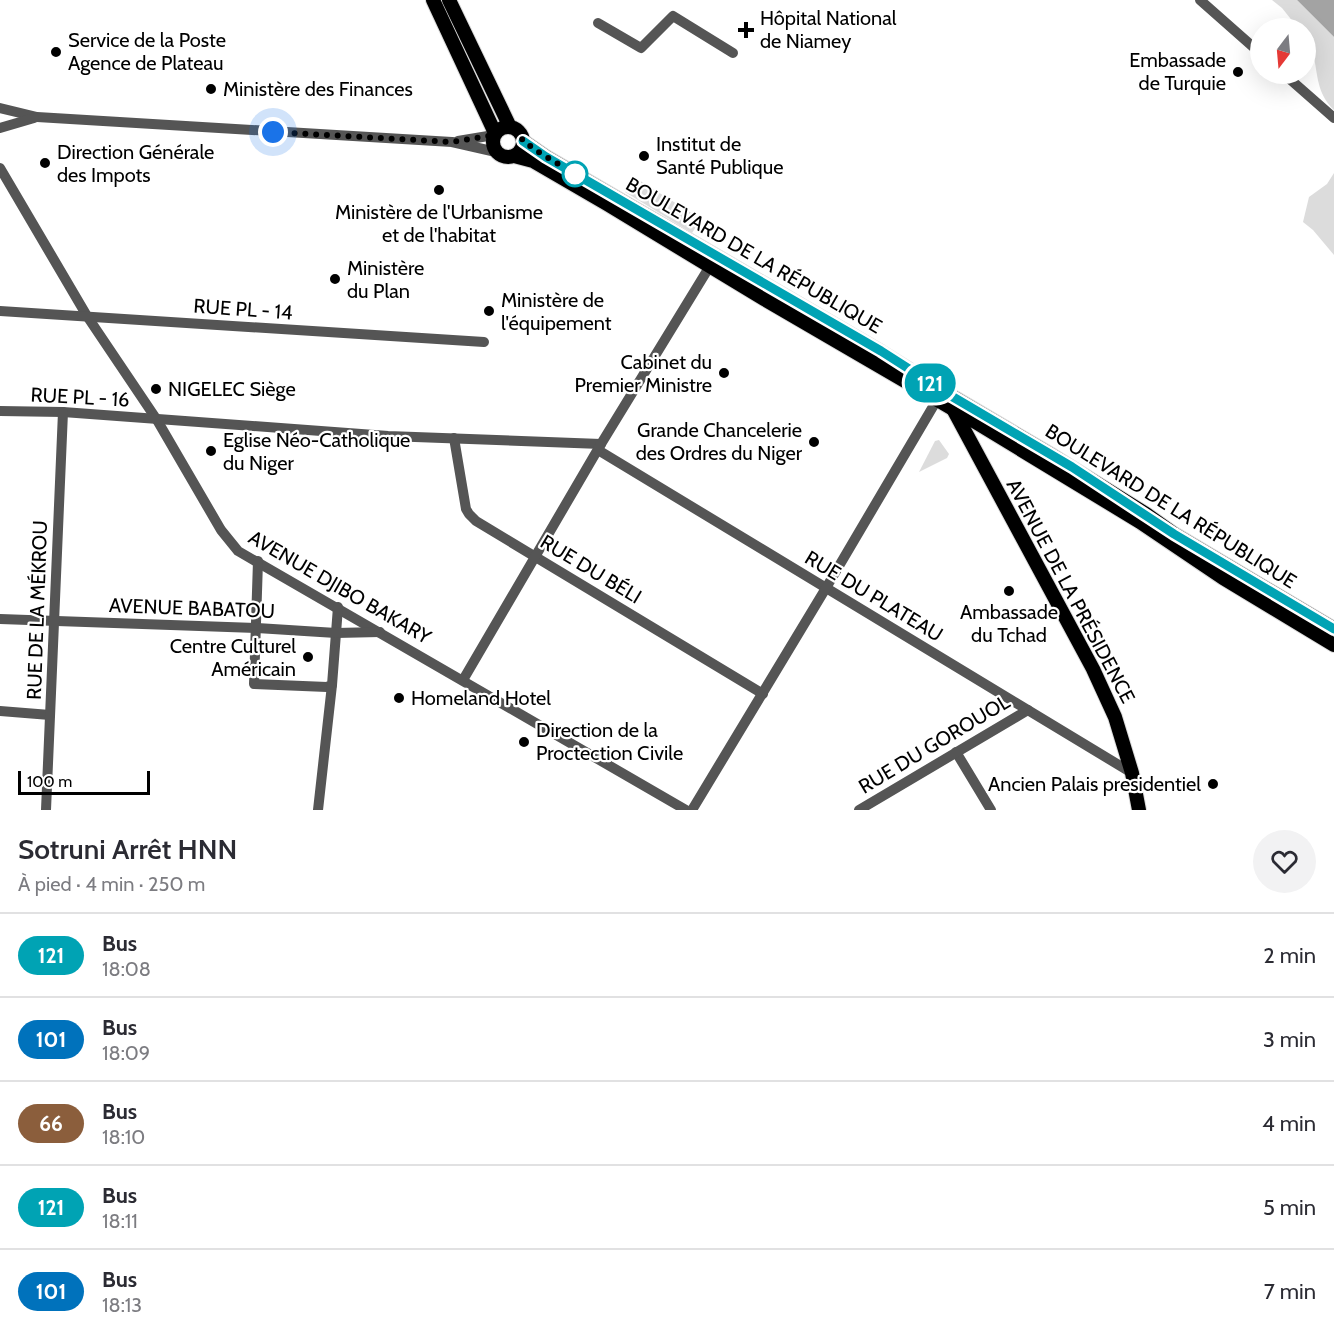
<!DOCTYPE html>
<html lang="fr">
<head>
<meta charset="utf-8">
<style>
  body { margin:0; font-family:Cabin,sans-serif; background:#f2f2f3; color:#2b2b33; height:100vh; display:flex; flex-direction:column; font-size:22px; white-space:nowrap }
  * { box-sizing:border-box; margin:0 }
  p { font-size:20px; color:#7c7c81 }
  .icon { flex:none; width:33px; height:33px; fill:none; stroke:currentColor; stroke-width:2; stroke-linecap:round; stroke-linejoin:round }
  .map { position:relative; height:810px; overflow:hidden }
  .panel { display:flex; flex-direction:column; background:#fff; flex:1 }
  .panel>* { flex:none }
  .badge { padding:0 12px; border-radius:20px; font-size:21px; line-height:39px }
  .needle { width:39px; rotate:196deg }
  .tools { position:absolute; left:1250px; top:18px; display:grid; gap:12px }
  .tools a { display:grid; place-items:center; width:66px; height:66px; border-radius:50%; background:#fff; box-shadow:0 6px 24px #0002; font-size:30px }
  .scale { position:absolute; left:18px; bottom:15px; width:132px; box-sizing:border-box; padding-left:6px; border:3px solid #000; border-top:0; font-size:16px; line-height:21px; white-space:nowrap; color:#000; -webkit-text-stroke:4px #fff; paint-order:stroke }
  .you { position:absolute; width:30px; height:30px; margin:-15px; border:4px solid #fff; border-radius:50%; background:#1a73e8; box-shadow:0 0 0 9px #1a73e833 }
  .map>.badge { position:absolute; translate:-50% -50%; box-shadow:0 0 0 3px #fff }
  .round { display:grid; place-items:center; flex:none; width:63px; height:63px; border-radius:32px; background:#f2f2f3 }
  .overview { display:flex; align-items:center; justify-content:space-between; height:102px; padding:0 18px }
  h1 { font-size:28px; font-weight:600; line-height:45px }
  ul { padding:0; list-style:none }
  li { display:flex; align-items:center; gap:18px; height:84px; padding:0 18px; border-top:2px solid #e1e1e2 }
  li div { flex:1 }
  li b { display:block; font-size:22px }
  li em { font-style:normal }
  li .badge { min-width:66px; font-weight:700; text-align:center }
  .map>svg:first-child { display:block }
  .green { fill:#dcdcdc }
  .water { fill:#a3a3a3 }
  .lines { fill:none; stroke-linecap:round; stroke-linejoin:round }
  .major-casing { stroke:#dbdbdb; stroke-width:16 }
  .minor { stroke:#555; stroke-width:10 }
  .major { stroke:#000; stroke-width:14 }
  .line-casing { stroke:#fff; stroke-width:14 }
  .line { stroke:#00a3b4; stroke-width:9 }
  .walk { stroke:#000; stroke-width:6; stroke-dasharray:0 10.8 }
  .poi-dot { fill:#000; stroke:#fff; stroke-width:2 }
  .stop-dot { fill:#fff; stroke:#00a3b4; stroke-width:3 }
  .labels { text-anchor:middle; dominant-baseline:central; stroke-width:4.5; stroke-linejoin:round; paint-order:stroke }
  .poi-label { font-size:20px; fill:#000; stroke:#fff; text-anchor:start }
  .street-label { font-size:20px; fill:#000; stroke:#fff }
</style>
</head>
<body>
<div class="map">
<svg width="1334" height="810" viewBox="0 0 1334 810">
  <rect width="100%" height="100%" fill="#fff"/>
  <g class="green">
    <path d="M 1272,0 L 1297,0 L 1334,37 L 1334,110 C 1314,91 1319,70 1311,46 C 1309,39 1305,37 1305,28 L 1298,28 L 1282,8 Z"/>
    <polygon points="1334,173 1334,255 1313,230 1303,222 1309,197 1327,184"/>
    <polygon points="634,177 701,219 692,233 625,192"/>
    <polygon points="939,440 949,454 947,458 919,472 935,441"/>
  </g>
  <polygon class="water" points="1297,0 1334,0 1334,37"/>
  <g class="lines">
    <defs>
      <g id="major">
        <polyline points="433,0 495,133"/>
        <polyline points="449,0 510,127"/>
        <circle cx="508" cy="142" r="15"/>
        <polyline points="523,141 546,157 881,352 953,397 1053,456 1146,514 1174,534 1334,629"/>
        <polyline points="514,156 533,161 607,204 764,299 977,423 1140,522 1223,578 1334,645"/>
        <polyline points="953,409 1093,669 1115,717 1132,773 1139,810"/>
      </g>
    </defs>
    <use href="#major" class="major-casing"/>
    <g class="minor">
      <polyline points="1200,0 1260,53"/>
      <polyline points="598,23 641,48 673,16 733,53"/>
      <polyline points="1284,74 1334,118"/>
      <polyline points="0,108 37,117 452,142 496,152"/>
      <polyline points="0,128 34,118"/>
      <polyline points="458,141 494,135"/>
      <polyline points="0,168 87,316 157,420 221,530 238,551 686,810"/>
      <polyline points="0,311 484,342"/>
      <polyline points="0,411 63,412 388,436 601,444"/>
      <polyline points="454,438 466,509 469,514 476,521 763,694"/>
      <polyline points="598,450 1132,773"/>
      <polyline points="258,561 254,684 327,687 332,685 338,607"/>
      <polyline points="0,619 257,628 336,633 380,632"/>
      <polyline points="463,680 601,444 713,261"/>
      <polyline points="0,711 50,715"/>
      <polyline points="956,752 991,810"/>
      <polyline points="46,810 63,412"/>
      <polyline points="318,810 332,685"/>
      <polyline points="692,810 826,588 941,393"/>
      <polyline points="859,810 1028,710"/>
    </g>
    <use href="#major" class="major"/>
  </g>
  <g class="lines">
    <defs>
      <polyline id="line" points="523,141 546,157 881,351 953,397 1072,467 1174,534 1334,629"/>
    </defs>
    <use href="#line" class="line-casing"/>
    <use href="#line" class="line"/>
    <polyline class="walk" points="273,132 452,142 494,135 502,128 510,127 518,130 523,141 540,153 580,177 575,174"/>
  </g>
  <g class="poi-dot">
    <path d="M743 21h6v6h6v6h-6v6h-6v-6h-6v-6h6z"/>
    <circle cx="56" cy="52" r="6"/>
    <circle cx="1238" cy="72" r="6"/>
    <circle cx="211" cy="89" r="6"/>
    <circle cx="644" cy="156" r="6"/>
    <circle cx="45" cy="163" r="6"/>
    <circle cx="439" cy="190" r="6"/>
    <circle cx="335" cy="279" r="6"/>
    <circle cx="489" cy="311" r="6"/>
    <circle cx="724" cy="373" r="6"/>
    <circle cx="156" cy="389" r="6"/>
    <circle cx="814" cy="442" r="6"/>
    <circle cx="211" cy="451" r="6"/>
    <circle cx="1009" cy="591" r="6"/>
    <circle cx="308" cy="657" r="6"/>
    <circle cx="399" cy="698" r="6"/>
    <circle cx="524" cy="742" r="6"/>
    <circle cx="1213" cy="784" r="6"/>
  </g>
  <circle class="stop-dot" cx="575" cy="174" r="12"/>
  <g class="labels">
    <g class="poi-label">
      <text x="760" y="18">Hôpital National<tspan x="760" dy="23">de Niamey</tspan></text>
      <text x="68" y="40">Service de la Poste<tspan x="68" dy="23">Agence de Plateau</tspan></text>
      <text x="1226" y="60" text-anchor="end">Embassade<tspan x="1226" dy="23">de Turquie</tspan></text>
      <text x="223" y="89">Ministère des Finances</text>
      <text x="656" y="144">Institut de<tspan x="656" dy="23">Santé Publique</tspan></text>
      <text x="57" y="152">Direction Générale<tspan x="57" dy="23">des Impots</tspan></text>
      <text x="439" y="212" text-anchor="middle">Ministère de l'Urbanisme<tspan x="439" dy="23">et de l'habitat</tspan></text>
      <text x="347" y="268">Ministère<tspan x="347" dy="23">du Plan</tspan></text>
      <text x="501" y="300">Ministère de<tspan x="501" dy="23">l'équipement</tspan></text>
      <text x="712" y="362" text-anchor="end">Cabinet du<tspan x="712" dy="23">Premier Ministre</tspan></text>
      <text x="168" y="389">NIGELEC Siège</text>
      <text x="802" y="430" text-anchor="end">Grande Chancelerie<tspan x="802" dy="23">des Ordres du Niger</tspan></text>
      <text x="223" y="440">Eglise Néo-Catholique<tspan x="223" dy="23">du Niger</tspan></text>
      <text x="1009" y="612" text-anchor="middle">Ambassade<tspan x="1009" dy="23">du Tchad</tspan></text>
      <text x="296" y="646" text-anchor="end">Centre Culturel<tspan x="296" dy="23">Américain</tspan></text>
      <text x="411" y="698">Homeland Hotel</text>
      <text x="536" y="730">Direction de la<tspan x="536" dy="23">Proctection Civile</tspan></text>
      <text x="1201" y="784" text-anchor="end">Ancien Palais presidentiel</text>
    </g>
    <g class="street-label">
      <text transform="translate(754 255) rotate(30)">BOULEVARD DE LA RÉPUBLIQUE</text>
      <text transform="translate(243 309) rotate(4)">RUE PL - 14</text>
      <text transform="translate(80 397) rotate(3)">RUE PL - 16</text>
      <text transform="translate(1171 506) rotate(32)">BOULEVARD DE LA RÉPUBLIQUE</text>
      <text transform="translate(591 569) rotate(31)">RUE DU BÉLI</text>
      <text transform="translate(340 587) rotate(30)">AVENUE DJIBO BAKARY</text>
      <text transform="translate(1071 591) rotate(62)">AVENUE DE LA PRÉSIDENCE</text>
      <text transform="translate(874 596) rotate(31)">RUE DU PLATEAU</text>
      <text transform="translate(192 608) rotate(2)">AVENUE BABATOU</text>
      <text transform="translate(37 610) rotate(-88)">RUE DE LA MÉKROU</text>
      <text transform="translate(934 744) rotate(-31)">RUE DU GOROUOL</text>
    </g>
  </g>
</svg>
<div class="tools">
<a><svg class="needle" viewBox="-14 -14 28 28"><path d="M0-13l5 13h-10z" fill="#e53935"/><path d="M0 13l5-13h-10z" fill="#7c7c81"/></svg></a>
</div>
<div class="scale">100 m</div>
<div class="you" style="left:273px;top:132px"></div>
<b class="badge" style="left:930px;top:383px;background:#00a3b4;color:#fff">121</b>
</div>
<section class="panel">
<div class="overview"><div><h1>Sotruni Arrêt HNN</h1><p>À pied · 4 min · 250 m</p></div><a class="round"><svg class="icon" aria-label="heart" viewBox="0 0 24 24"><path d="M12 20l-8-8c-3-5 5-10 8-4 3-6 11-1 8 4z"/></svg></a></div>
<ul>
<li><span class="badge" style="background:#00a3b4;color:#fff">121</span><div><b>Bus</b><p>18:08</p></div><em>2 min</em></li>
<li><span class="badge" style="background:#0072bc;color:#fff">101</span><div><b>Bus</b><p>18:09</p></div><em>3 min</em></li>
<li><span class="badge" style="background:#8b5e3c;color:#fff">66</span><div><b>Bus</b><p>18:10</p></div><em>4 min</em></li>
<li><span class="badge" style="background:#00a3b4;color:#fff">121</span><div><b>Bus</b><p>18:11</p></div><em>5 min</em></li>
<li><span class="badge" style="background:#0072bc;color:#fff">101</span><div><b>Bus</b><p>18:13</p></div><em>7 min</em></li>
</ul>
</section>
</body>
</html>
